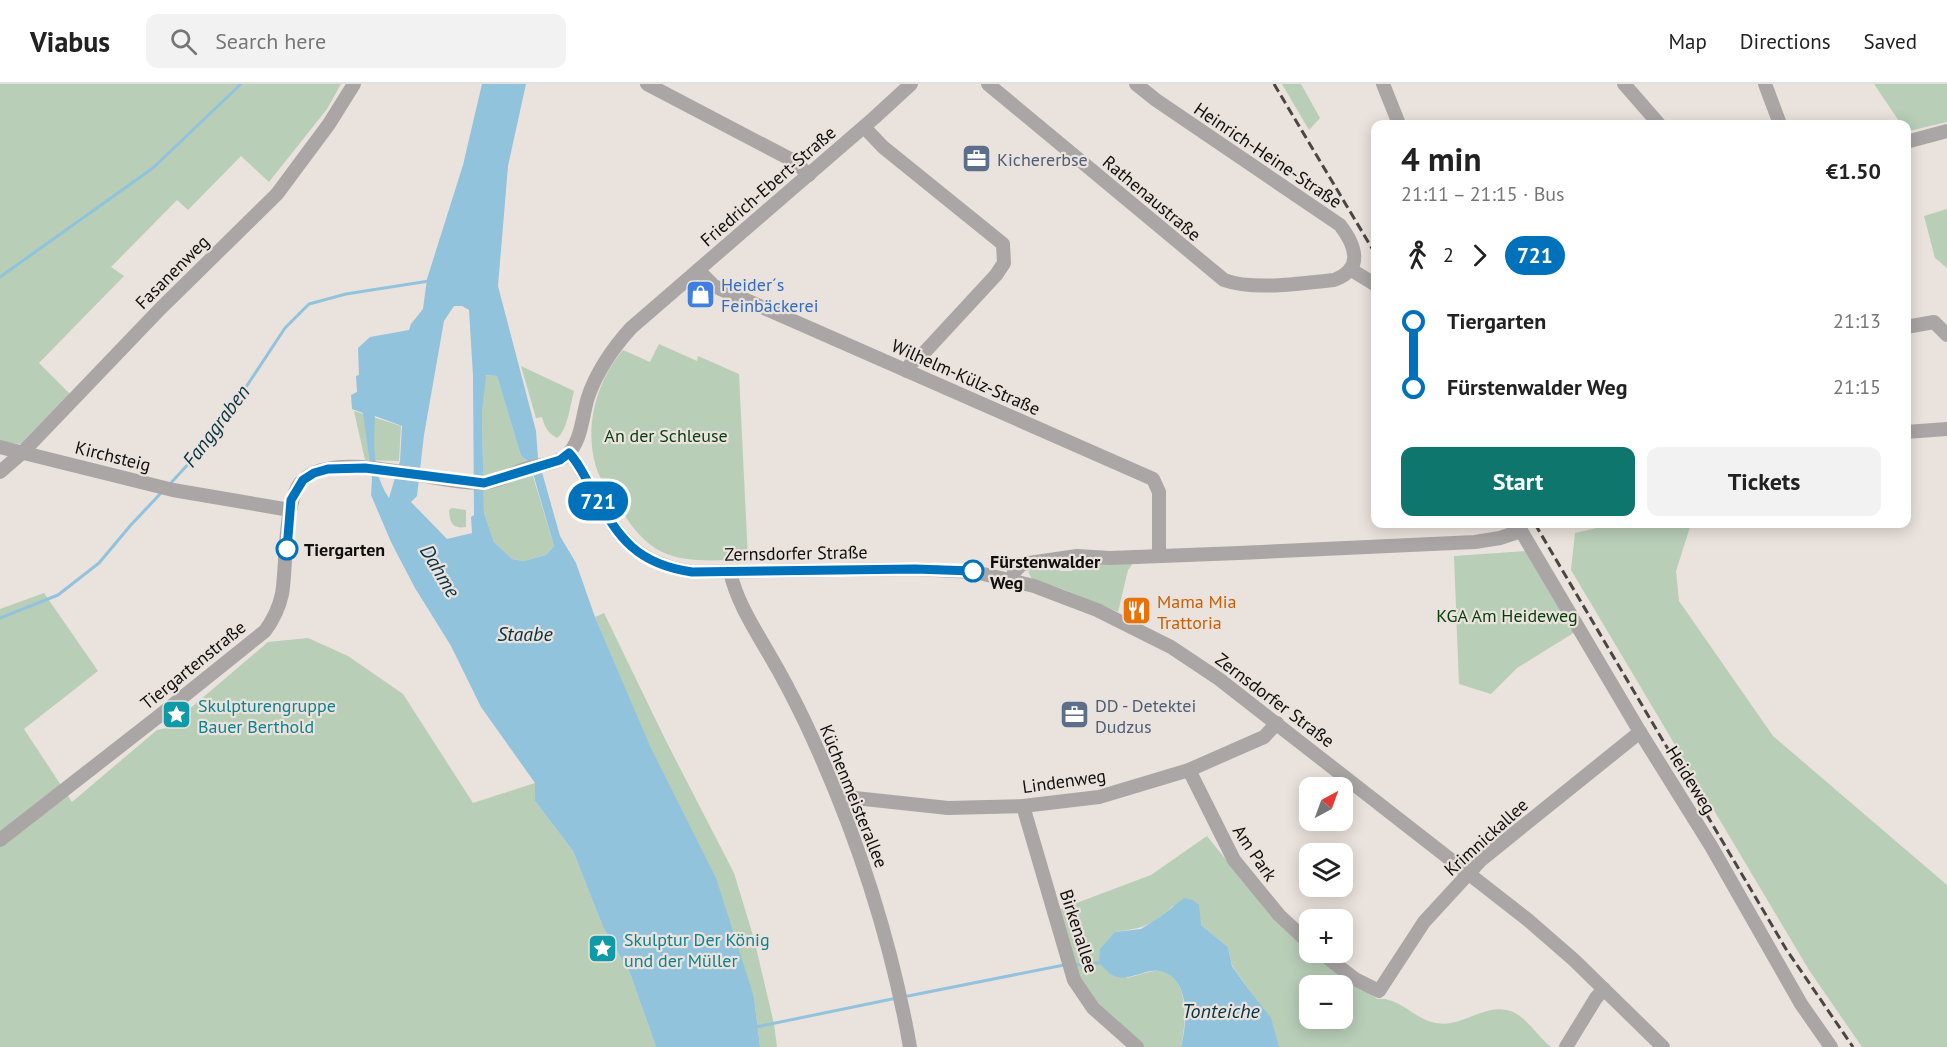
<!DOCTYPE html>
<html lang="en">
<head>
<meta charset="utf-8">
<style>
  body { margin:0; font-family:"PT Sans",sans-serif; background:#f2f2f2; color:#222; height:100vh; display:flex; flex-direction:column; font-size:22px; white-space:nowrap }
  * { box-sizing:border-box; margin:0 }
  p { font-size:20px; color:#767676 }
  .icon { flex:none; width:33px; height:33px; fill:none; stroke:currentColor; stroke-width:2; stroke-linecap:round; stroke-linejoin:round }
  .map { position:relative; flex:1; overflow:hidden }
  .drawer { position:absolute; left:1371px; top:36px; width:540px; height:408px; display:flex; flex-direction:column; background:#fff; border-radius:12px; box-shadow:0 3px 15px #0003 }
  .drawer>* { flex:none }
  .badge { padding:0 12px; border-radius:20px; font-size:21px; line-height:39px }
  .needle { width:39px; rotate:41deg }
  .buttons { position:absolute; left:1299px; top:693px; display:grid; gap:12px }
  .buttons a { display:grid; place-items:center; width:54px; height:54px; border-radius:12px; background:#fff; box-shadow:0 3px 15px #0003; font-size:30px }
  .map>.badge { position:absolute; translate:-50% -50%; box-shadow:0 0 0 3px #fff }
  .legs { display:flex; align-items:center; gap:9px; height:66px; padding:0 30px; font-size:20px }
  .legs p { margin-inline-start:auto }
  .head { display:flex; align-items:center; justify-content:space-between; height:102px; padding:0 30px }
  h1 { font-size:33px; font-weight:700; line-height:45px }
  .action { display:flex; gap:12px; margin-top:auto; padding:12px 30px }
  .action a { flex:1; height:69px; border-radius:12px; background:#0f766e; color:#fff; font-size:24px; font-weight:700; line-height:69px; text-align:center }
  .action a+a { background:#f2f2f2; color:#222 }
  ul { padding:0 30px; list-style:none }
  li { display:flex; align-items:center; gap:21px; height:66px; font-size:22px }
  li i { display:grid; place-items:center; width:9px; height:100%; margin:0 8px; background:currentColor }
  li i::after { content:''; width:15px; height:15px; margin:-8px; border:4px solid; border-radius:50%; background:#fff }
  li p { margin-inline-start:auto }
  li:first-child i { background:linear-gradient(#0000 50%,currentColor 0) }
  li:last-child i { background:linear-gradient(currentColor 50%,#0000 0) }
  header { display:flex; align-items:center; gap:36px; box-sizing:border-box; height:84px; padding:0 30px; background:#fff; border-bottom:2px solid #e0e0e0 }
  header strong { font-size:28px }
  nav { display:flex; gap:33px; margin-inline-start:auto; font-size:21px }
  .search { width:420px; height:54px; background:#f2f2f2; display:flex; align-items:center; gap:15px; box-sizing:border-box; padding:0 21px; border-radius:12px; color:#767676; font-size:22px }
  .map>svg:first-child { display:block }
  .green { fill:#b8ceb7; fill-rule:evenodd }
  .water { fill:#92c3dd; fill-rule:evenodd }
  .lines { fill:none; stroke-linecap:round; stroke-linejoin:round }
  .stream { stroke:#92c3dd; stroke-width:3 }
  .minor { stroke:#aba6a6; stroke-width:14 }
  .rail { stroke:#494643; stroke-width:3; stroke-dasharray:9 4.5; stroke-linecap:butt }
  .line-1-casing { stroke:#fff; stroke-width:14 }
  .line-1 { stroke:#0072bc; stroke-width:9 }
  .stop-1-dot { fill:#fff; stroke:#0072bc; stroke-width:3 }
  .labels { text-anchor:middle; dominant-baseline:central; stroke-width:4.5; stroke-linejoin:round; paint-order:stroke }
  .street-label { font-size:18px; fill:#110f0d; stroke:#eae2dc }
  .service-label { font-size:18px; fill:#4e5e75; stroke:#eae2dc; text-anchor:start }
  .shop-label { font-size:18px; fill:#366cbe; stroke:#eae2dc; text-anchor:start }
  .park-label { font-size:18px; fill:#073c0b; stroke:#eae2dc }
  .stop-label { font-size:18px; font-weight:bold; fill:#110f0d; stroke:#eae2dc; text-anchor:start }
  .food-label { font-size:18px; fill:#c56008; stroke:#eae2dc; text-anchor:start }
  .culture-label { font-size:18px; fill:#0d838f; stroke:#eae2dc; text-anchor:start }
  .water-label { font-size:20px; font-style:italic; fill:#083345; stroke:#eae2dc }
</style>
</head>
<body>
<header>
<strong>Viabus</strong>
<div class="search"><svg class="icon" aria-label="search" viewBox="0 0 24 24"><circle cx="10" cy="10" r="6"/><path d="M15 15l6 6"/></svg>Search here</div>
<nav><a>Map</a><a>Directions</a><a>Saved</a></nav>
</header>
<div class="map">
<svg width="1947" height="963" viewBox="0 0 1947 963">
  <rect width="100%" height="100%" fill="#eae2dc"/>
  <g class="green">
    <polygon points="0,0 341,0 327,25 269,98 241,72 188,126 177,116 111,183 124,192 39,279 71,311 22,360 0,358"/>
    <polygon points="1282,0 1301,0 1320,34 1309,46"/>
    <polygon points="1874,0 1947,0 1947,38 1909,47 1906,40 1902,40 1899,37"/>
    <polygon points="1947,125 1947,184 1935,174 1924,132"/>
    <path d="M 659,260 L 697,277 L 698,272 L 739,290 L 748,475 C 721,476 688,480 662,468 C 644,459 632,443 621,426 C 614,416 607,406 601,395 C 581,354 594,299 623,266 L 650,278 Z"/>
    <path d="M 521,282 L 574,307 C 571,318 567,348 557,354 C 548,349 545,344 542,333 L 536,334 Z"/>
    <polygon points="485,291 497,292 521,372 529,379 554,462 546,471 524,477 512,475 494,458 484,429 482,329"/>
    <polygon points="354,327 401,342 399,377 365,376"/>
    <path d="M 452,424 L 466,426 L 466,443 C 452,445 450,439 449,426 Z"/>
    <polygon points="1614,440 1691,440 1676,487 1679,517 1773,652 1947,801 1947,963 1862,963 1809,886 1571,486 1575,449"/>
    <polygon points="1526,467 1575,548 1517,584 1491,610 1459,600 1454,472"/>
    <path d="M 1093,477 L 1097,480 L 1134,478 L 1128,486 L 1118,528 L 1065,506 L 1032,495 L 1028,488 C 1035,481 1049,485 1059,481 L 1060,487 L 1072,487 L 1072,481 Z"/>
    <polygon points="44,509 98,587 24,645 72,718 157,646 167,644 268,558 308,554 348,572 403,610 473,719 535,699 535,717 573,767 603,843 630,889 656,963 0,963 0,525"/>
    <polygon points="604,529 666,657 734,789 754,855 774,940 777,963 760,963 754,913 595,533"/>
    <path d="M 1207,752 L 1270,831 L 1309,862 L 1310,868 L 1317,869 L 1377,915 C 1399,913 1412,933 1432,938 C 1461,947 1485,916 1513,928 C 1528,935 1538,953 1551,963 L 1279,963 L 1249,906 L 1232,881 L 1228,863 L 1201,841 L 1173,822 C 1151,842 1144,844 1115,848 L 1127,894 C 1136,892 1146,888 1155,887 C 1191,885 1186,941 1181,963 L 1144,963 C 1123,944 1101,927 1085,904 C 1070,882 1065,851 1058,826 L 1151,791 ZM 1310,902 L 1342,902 L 1342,934 L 1310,934 Z"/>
  </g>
  <g class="water">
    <path d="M 482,0 L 526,0 L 508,82 L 498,202 L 536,347 L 538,374 L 560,452 L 576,479 L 595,533 L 650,662 L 716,794 L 754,913 L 760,963 L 656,963 L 630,889 L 603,843 L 573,767 L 535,717 L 535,699 L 481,623 L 451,562 L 415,504 L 391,458 L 371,411 L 372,395 L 363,329 L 352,325 L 351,311 L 357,308 L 356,292 L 359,291 L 358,264 L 370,253 L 409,246 L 411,240 L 423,225 L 427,195 L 463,81 ZM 454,222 L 462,222 L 469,226 L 473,292 L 474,431 L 471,433 L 472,449 L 447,455 L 411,418 L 417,412 L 424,351 L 444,237 ZM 486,291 L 497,292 L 521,372 L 530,379 L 554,462 L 546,471 L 524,477 L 512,475 L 494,458 L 484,429 L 482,329 ZM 375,332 L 402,342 L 400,377 L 389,414 C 373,391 373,359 375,332 Z"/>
    <path d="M 1184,814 L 1193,816 L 1199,821 L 1201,841 L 1228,863 L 1232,882 L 1249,906 L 1271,934 L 1279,963 L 1181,963 C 1187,940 1191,892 1159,887 C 1145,885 1132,896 1117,893 C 1111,892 1104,884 1099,879 L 1100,865 L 1115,848 L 1141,845 L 1160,833 Z"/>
  </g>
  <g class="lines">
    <g class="stream">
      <polyline points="0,193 153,84 241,0"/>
      <polyline points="170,400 213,353 285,244 309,220 346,210 429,197"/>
      <polyline points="0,534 58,511 99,479 130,442 161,409"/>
      <polyline points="1074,881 1099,879"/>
      <polyline points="903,913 1064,881"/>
      <polyline points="756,943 897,914"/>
    </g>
    <g class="minor">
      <polyline points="647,0 794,77 809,91"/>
      <path d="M 988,0 L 1224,196 C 1254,207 1302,199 1334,196 C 1364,185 1356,162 1340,141 L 1156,16 L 1136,0"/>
      <polyline points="1383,0 1399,40"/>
      <polyline points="1624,0 1659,40"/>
      <polyline points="1765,0 1780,40"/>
      <polyline points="864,43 883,63 1003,160 1004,179 996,191 922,271 911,279 907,287"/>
      <polyline points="1906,58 1947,47"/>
      <polyline points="1350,185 1376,201"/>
      <polyline points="698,186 714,202 1153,395 1159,408 1159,472"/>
      <polyline points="1906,243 1934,238 1947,251"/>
      <polyline points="1906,348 1947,345"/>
      <polyline points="0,363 173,406 290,426"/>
      <path d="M 569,369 C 579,379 585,393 591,405 C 618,453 635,479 692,488 L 915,485 L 975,488 L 1034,502 L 1097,526 L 1171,563 L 1219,595 L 1528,836 L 1574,876 L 1663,963"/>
      <polyline points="0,388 22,369 160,225 277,110 329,40 354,0"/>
      <polyline points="1517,440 1640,648 1711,762 1801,920 1831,963"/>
      <path d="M 730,488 C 737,518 754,544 769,570 C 782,592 794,615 805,638 C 854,742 890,850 910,963"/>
      <polyline points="1013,496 1014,488 1022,480 1077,472 1110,474 1239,469 1475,458 1500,454 1521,447"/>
      <polyline points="1189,686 1234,776 1279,831 1310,860"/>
      <polyline points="840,716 855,714 948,724 1023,722 1099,713 1189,686 1264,653 1277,639"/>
      <polyline points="1023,722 1074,896 1093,924 1137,963"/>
      <path d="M 0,756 L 159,632 L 265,547 C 273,536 279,524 282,510 C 287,483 283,414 303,396 C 337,364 437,400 480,399 C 497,399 512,389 528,384 C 540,381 556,380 566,372 C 582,358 582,332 588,313 C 597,287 612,265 631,244 L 874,34 L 911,0"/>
      <polyline points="1320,868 1355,895 1379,907 1424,838 1481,776 1640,648"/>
      <polyline points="1566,963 1596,914 1604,905"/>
    </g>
    <g class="rail">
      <polyline points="1274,0 1376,171"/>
      <polyline points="1535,440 1786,865 1853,963"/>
    </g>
  </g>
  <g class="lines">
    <defs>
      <path id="line-1" d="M 287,465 L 291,416 L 303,396 L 314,389 L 328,385 L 365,384 L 484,399 L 560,376 L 569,369 C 580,380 586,396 594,409 C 619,455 637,480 692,488 L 915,485 L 973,487"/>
    </defs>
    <use href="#line-1" class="line-1-casing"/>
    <use href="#line-1" class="line-1"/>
  </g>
  <defs>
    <symbol id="office-square" viewBox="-11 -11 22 22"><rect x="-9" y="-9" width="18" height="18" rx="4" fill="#5c6f8a" stroke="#eae2dc"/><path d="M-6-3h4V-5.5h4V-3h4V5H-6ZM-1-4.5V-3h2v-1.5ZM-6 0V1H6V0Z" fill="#fff"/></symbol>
    <symbol id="shop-square" viewBox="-11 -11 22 22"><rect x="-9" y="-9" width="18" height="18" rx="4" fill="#3f7fe0" stroke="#eae2dc"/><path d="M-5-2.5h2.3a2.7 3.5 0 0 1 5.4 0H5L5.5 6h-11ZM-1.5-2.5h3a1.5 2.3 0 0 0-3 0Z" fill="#fff"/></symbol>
    <symbol id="restaurant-square" viewBox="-11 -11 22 22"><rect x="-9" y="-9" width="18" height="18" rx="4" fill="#e8710a" stroke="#eae2dc"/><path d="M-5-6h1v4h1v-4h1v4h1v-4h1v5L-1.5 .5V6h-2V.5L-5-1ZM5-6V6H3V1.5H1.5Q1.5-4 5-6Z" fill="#fff"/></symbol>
    <symbol id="sight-square" viewBox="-11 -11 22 22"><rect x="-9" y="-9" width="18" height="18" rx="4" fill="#0f9aa8" stroke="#eae2dc"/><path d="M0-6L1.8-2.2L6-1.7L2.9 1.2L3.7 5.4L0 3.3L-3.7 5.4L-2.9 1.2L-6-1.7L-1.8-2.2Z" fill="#fff"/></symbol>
  </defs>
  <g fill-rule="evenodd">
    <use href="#office-square" x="960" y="58" width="33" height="33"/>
    <use href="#shop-square" x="684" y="194" width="33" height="33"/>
    <use href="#restaurant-square" x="1120" y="510" width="33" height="33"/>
    <use href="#sight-square" x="160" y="614" width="33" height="33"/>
    <use href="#office-square" x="1058" y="614" width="33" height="33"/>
    <use href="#sight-square" x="586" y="848" width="33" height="33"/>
  </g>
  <g class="stop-1-dot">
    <circle cx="287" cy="465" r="10"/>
    <circle cx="973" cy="487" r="10"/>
  </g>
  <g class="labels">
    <g class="street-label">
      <text transform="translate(1268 71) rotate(34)">Heinrich-Heine-Straße</text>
      <text transform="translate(768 102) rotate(-41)">Friedrich-Ebert-Straße</text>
      <text transform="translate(1152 114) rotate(40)">Rathenaustraße</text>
      <text transform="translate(172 188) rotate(-45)">Fasanenweg</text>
      <text transform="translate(966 293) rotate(24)">Wilhelm-Külz-Straße</text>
      <text transform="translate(113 372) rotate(14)">Kirchsteig</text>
      <text transform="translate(796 469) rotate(-1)">Zernsdorfer Straße</text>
      <text transform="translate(193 581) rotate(-39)">Tiergartenstraße</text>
      <text transform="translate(1275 616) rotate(37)">Zernsdorfer Straße</text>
      <text transform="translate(1691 696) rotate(58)">Heideweg</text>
      <text transform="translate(1064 697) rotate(-8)">Lindenweg</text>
      <text transform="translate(854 712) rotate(68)">Küchenmeisterallee</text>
      <text transform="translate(1486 753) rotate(-42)">Krimnickallee</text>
      <text transform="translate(1255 769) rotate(56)">Am Park</text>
      <text transform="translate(1079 847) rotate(72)">Birkenallee</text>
    </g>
    <g class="service-label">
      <text x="997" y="75">Kichererbse</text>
      <text x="1095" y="621">DD - Detektei<tspan x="1095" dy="21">Dudzus</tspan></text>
    </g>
    <g class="shop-label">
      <text x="721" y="200">Heider´s<tspan x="721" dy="21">Feinbäckerei</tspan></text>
    </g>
    <g class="park-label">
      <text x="666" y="351">An der Schleuse</text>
      <text x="1507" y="531">KGA Am Heideweg</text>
    </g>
    <g class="stop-label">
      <text x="304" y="465">Tiergarten</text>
      <text x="990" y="477">Fürstenwalder<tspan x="990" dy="21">Weg</tspan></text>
    </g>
    <g class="food-label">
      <text x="1157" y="517">Mama Mia<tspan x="1157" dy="21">Trattoria</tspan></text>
    </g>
    <g class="culture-label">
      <text x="198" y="621">Skulpturengruppe<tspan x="198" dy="21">Bauer Berthold</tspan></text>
      <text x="624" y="855">Skulptur Der König<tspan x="624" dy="21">und der Müller</tspan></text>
    </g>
    <g class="water-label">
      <text transform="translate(216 342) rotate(-53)">Fanggraben</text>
      <text transform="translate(440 487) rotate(59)">Dahme</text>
      <text x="525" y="550">Staabe</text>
      <text x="1221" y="927">Tonteiche</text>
    </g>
  </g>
</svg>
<div class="buttons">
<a><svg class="needle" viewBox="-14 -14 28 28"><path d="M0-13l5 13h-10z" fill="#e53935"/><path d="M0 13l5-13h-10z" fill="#767676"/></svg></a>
<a><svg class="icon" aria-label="layers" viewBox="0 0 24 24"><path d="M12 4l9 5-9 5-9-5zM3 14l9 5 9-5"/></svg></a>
<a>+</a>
<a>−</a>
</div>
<b class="badge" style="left:598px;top:417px;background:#0072bc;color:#fff">721</b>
<section class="drawer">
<div class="head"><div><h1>4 min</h1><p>21:11 – 21:15 · Bus</p></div><b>€1.50</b></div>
<div class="legs"><svg class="icon" aria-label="walk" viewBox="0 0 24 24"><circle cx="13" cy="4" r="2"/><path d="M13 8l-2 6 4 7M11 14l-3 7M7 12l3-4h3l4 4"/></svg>2<svg class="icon" aria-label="forward" viewBox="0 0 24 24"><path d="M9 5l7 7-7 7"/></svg><b class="badge" style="background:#0072bc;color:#fff">721</b></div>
<ul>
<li><i style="color:#0072bc"></i><b>Tiergarten</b><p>21:13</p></li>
<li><i style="color:#0072bc"></i><b>Fürstenwalder Weg</b><p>21:15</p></li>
</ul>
<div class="action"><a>Start</a><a>Tickets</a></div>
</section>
</div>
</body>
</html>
